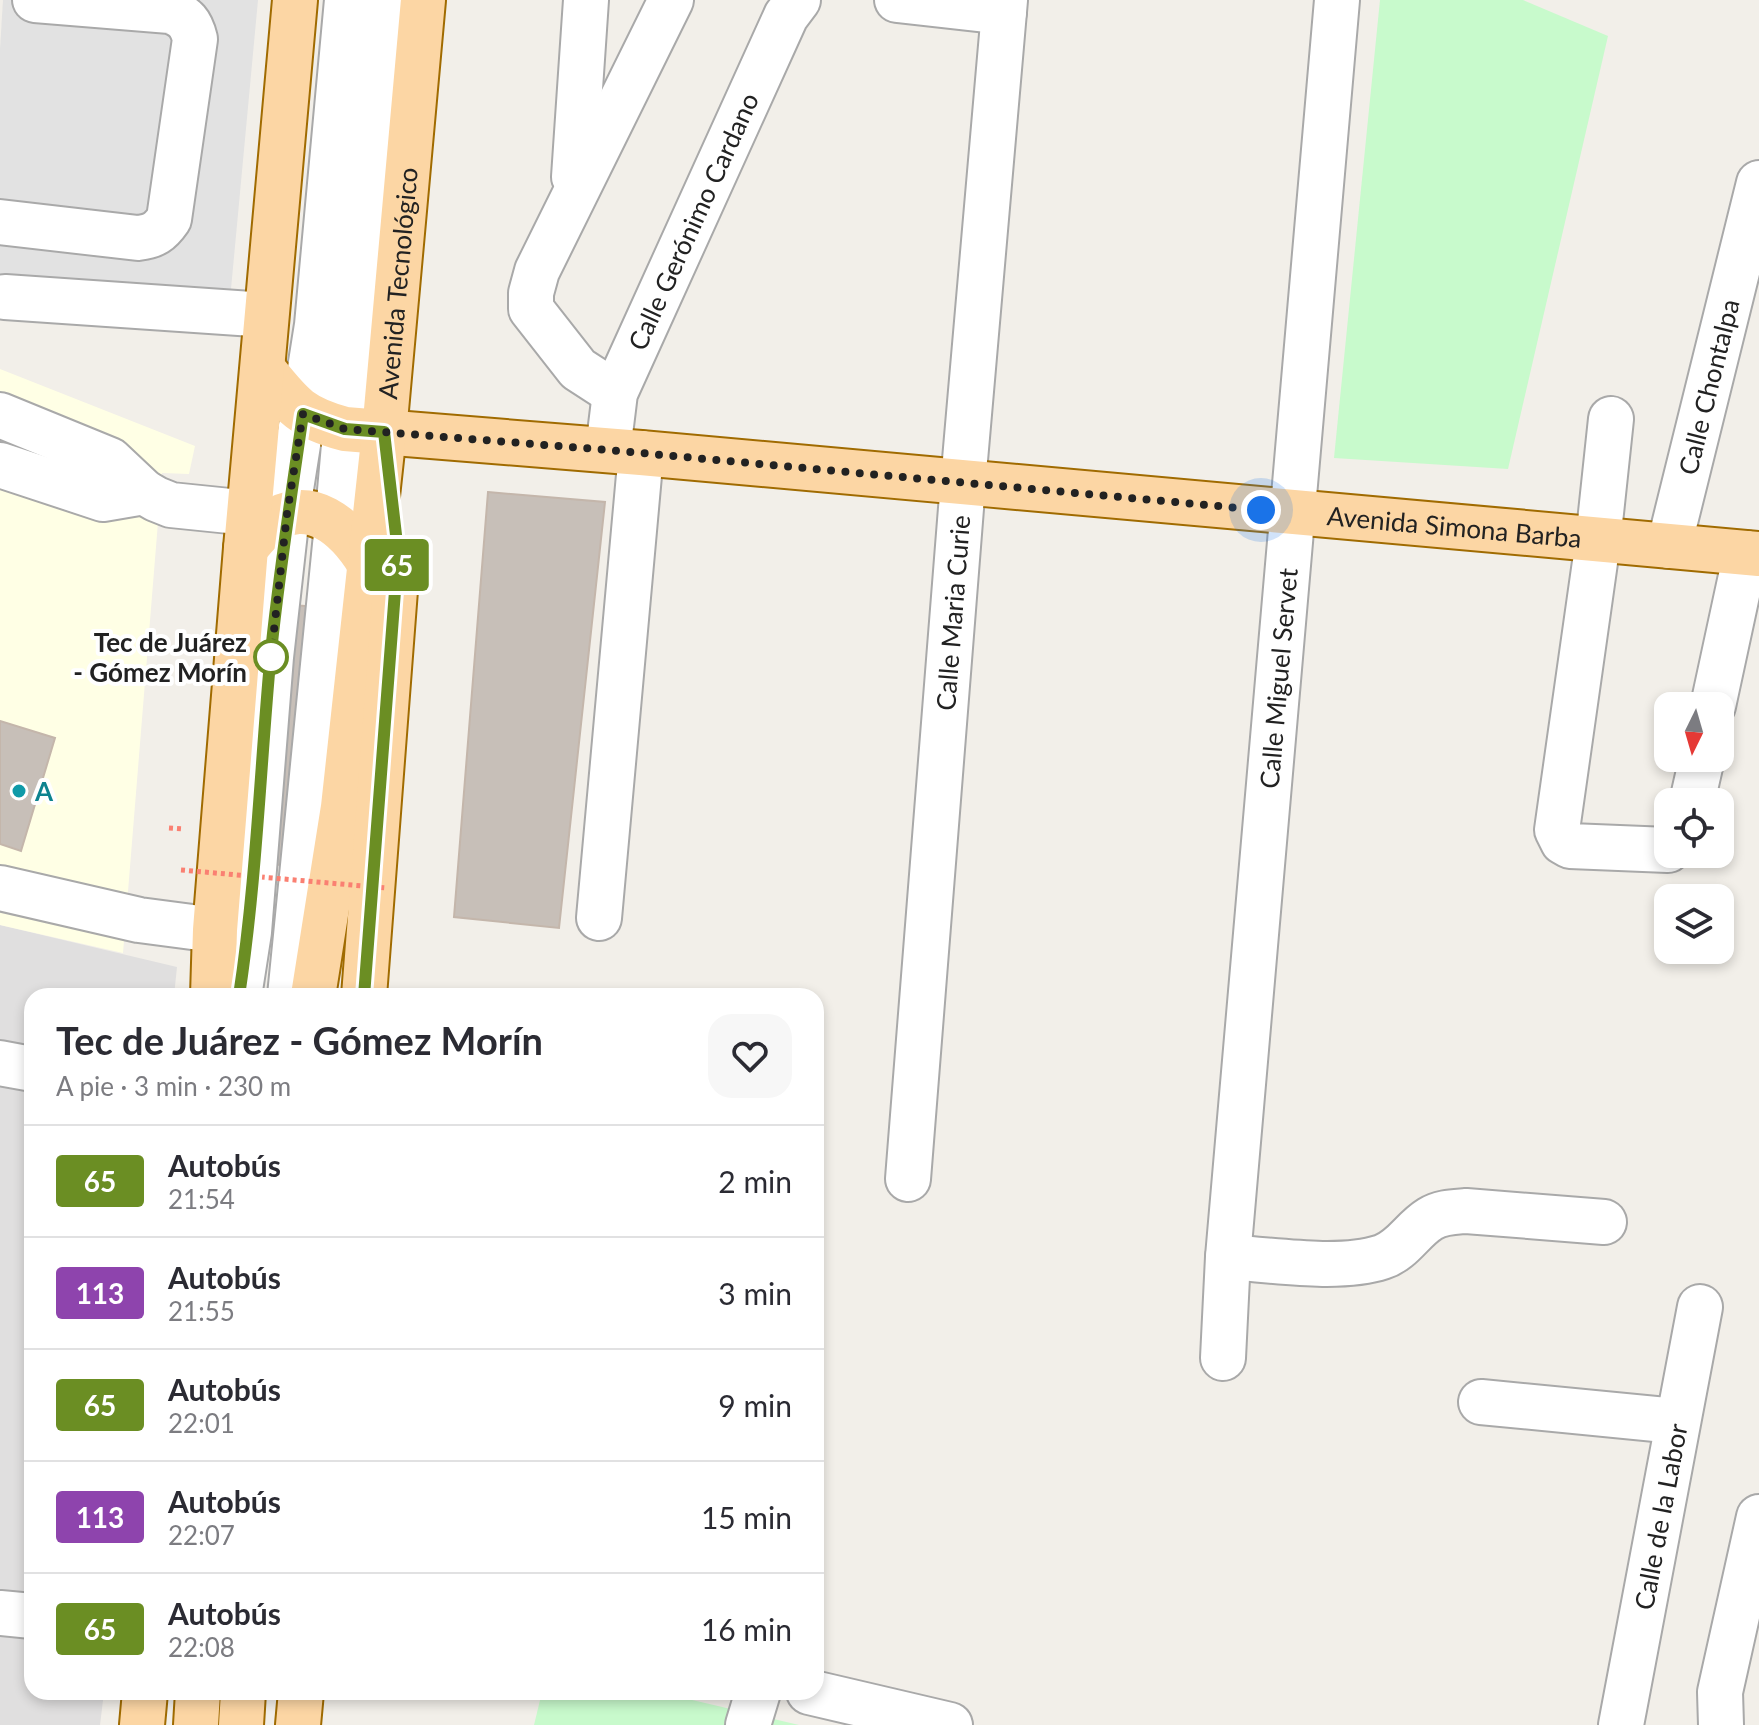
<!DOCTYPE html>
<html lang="es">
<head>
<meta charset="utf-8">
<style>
  body { margin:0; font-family:Lato,sans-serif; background:#f7f7f7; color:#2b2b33; height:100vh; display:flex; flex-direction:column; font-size:30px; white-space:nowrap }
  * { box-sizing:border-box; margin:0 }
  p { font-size:26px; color:#7c7c81 }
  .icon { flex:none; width:44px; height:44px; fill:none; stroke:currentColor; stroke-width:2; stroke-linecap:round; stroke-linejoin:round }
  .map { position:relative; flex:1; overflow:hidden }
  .panel { position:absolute; left:24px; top:988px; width:800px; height:712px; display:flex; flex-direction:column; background:#fff; border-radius:24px; box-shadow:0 4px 12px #0003 }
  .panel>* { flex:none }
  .badge { padding:0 16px; border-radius:6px; font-size:28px; line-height:52px }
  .needle { width:52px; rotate:185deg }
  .controls { position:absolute; left:1654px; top:692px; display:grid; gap:16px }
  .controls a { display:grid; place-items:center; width:80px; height:80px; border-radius:16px; background:#fff; box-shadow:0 4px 12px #0003; font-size:40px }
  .you { position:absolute; width:40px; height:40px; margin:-20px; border:6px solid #fff; border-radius:50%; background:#1a73e8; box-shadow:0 0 0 12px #1a73e833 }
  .map>.badge { position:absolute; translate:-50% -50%; box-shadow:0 0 0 4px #fff }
  .round { display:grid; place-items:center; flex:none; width:84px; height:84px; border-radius:24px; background:#f7f7f7 }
  .headline { display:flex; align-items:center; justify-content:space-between; height:136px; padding:0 32px }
  h1 { font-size:38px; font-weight:700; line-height:60px }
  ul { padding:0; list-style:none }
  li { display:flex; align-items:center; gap:24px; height:112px; padding:0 32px; border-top:2px solid #e1e1e2 }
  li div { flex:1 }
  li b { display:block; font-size:30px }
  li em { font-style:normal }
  li .badge { min-width:88px; font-weight:700; text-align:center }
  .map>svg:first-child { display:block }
  .residential { fill:#e0dfdf }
  .education { fill:#ffffe5 }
  .park { fill:#c8facc }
  .parking { fill:#e2e2e2 }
  .building { fill:#c7bfb8; stroke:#c4b6ab; stroke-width:2 }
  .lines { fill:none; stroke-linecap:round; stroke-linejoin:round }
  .minor-casing { stroke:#a9a9a9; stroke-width:48 }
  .major-casing { stroke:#a06b00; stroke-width:48 }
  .path { stroke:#fa8072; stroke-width:5; stroke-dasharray:4 4; stroke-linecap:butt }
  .minor { stroke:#fff; stroke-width:44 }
  .major { stroke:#fcd6a4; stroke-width:44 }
  .path-bridge { stroke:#fa8072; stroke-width:5; stroke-dasharray:4 4; stroke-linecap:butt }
  .line-casing { stroke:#fff; stroke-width:18 }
  .line { stroke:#6b8e23; stroke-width:12 }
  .walk { stroke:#222; stroke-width:8; stroke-dasharray:0 14.4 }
  .stop-dot { fill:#fff; stroke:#6b8e23; stroke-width:4 }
  .culture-dot { fill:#0f9aa8; stroke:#fff; stroke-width:3 }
  .labels { text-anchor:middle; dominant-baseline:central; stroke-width:8; stroke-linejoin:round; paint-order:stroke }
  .street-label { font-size:26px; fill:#222; stroke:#fff }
  .stop-label { font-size:26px; font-weight:bold; fill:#222; stroke:#fff; text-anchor:end }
  .culture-label { font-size:26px; font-weight:bold; fill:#0d838f; stroke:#fff; text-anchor:start }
</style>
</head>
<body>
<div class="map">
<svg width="1759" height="1725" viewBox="0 0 1759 1725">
  <rect width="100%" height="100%" fill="#f2efe9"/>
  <polygon class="residential" points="0,925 177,967 174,996 32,996 32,1692 104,1692 100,1725 0,1725"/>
  <polygon class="education" points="0,369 195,446 189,474 162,473 123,953 0,925"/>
  <g class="park">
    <polygon points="1380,0 1523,0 1608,36 1508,469 1334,458"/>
    <polygon points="542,1692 658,1692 799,1725 534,1725"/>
  </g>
  <polygon class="parking" points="3,0 258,0 231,289 0,274 0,49"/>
  <g class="building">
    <polygon points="488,492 605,502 559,928 454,917"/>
    <polygon points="293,605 316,607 293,866 269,864"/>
    <polygon points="0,721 55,738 21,851 0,844"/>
  </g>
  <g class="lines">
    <defs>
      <g id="minor">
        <polyline points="897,0 1004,12"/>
        <polyline points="574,177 586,0"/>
        <path d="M 0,222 L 138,238 C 154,236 160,232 169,219 L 195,39 C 191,23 186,17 170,11 L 35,0"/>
        <polyline points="5,297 266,315"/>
        <polyline points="615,393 578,369 531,309 531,293 537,271 671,0"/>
        <polyline points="0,415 110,460 144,492 156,499 171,505 249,513"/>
        <polyline points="1611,419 1598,541 1557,830 1563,842 1570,846 1668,850"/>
        <path id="s1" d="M 608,450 L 615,393 L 786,16 L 798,0"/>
        <polyline points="0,465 103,499 144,492"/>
        <path id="s2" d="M 1669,546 L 1759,183"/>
        <polyline points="1713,706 1746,553"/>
        <polyline points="1692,802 1702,758"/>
        <polyline points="0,888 139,920 215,930"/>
        <polyline points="599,918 641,453"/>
        <polyline points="239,996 249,932 271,657 287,514 317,325 347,0"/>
        <polyline points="290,996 337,525 383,0"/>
        <polyline points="0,1063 32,1069"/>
        <path id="s3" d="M 908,1179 L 963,483 L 1005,0"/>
        <path d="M 1228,1257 C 1272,1260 1340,1271 1382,1257 C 1403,1250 1412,1230 1430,1219 C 1441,1212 1454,1212 1466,1211 L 1604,1222"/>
        <path id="s4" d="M 1223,1358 L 1228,1257 L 1337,0"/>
        <polyline points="1481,1402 1676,1421"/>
        <polyline points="0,1613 32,1616"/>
        <polyline points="809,1692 950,1725"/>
        <polyline points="748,1725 758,1692"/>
        <path id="s5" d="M 1621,1725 L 1700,1307"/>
        <polyline points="1721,1725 1720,1692 1759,1517"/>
      </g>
      <g id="major">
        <path id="s6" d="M 263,369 C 292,405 300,417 345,429 L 641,453 L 1759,554"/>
        <path d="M 246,548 C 253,540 260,531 269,524 C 309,493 347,528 368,562"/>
        <polyline points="213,996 215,930 246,548 295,0"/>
        <path id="s7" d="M 313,996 L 343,807 L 384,432 L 423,0"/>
        <polyline points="364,996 396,577"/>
        <polyline points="142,1725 145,1692"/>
        <polyline points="196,1725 198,1692"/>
        <polyline points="241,1725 243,1692"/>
        <polyline points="298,1725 301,1692"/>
      </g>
    </defs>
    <use href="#minor" class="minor-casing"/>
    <use href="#major" class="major-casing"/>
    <polyline class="path" points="169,828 183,829"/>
    <use href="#minor" class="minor"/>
    <use href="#major" class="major"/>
    <polyline class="path-bridge" points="181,870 386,888"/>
  </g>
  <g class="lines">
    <defs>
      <path id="line" d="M 239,996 C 256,885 260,773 270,662 C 278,579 291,497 303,414 L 345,429 L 384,432 L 398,552 L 364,996"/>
    </defs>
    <use href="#line" class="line-casing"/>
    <use href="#line" class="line"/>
    <polyline class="walk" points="271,657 287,514 303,414 345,429 608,450 1261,510"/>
  </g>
  <circle class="stop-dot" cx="271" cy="657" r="16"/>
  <circle class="culture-dot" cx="19" cy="791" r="8"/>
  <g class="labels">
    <g class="street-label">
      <text stroke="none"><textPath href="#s1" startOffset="246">Calle Gerónimo Cardano</textPath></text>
      <text stroke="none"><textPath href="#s7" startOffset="718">Avenida Tecnológico</textPath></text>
      <text stroke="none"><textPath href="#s2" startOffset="164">Calle Chontalpa</textPath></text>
      <text stroke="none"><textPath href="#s6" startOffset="1218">Avenida Simona Barba</textPath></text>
      <text stroke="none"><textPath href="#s3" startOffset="568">Calle Maria Curie</textPath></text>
      <text stroke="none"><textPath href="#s4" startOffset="682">Calle Miguel Servet</textPath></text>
      <text stroke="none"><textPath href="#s5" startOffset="212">Calle de la Labor</textPath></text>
    </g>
    <g class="stop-label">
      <text x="247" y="642">Tec de Juárez<tspan x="247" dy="30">- Gómez Morín</tspan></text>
    </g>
    <g class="culture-label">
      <text x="35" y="791">A</text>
    </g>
  </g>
</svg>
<div class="controls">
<a><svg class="needle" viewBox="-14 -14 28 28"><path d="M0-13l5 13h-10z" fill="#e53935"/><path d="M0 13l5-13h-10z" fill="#7c7c81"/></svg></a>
<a><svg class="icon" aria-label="locate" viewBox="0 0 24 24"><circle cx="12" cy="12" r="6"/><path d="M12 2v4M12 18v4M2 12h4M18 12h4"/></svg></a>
<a><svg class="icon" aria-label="layers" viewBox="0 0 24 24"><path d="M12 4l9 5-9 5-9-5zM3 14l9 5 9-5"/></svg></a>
</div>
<div class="you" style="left:1261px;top:510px"></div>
<b class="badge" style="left:397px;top:565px;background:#6b8e23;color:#fff">65</b>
<section class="panel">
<div class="headline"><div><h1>Tec de Juárez - Gómez Morín</h1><p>A pie · 3 min · 230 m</p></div><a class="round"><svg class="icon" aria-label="heart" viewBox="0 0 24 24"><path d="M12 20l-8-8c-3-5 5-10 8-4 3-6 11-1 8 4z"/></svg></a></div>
<ul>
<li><span class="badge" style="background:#6b8e23;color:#fff">65</span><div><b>Autobús</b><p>21:54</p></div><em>2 min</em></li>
<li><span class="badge" style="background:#8e44ad;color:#fff">113</span><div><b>Autobús</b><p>21:55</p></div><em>3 min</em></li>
<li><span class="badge" style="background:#6b8e23;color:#fff">65</span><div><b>Autobús</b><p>22:01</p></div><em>9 min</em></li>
<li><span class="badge" style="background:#8e44ad;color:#fff">113</span><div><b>Autobús</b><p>22:07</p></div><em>15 min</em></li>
<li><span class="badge" style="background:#6b8e23;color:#fff">65</span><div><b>Autobús</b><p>22:08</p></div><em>16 min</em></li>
</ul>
</section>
</div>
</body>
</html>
